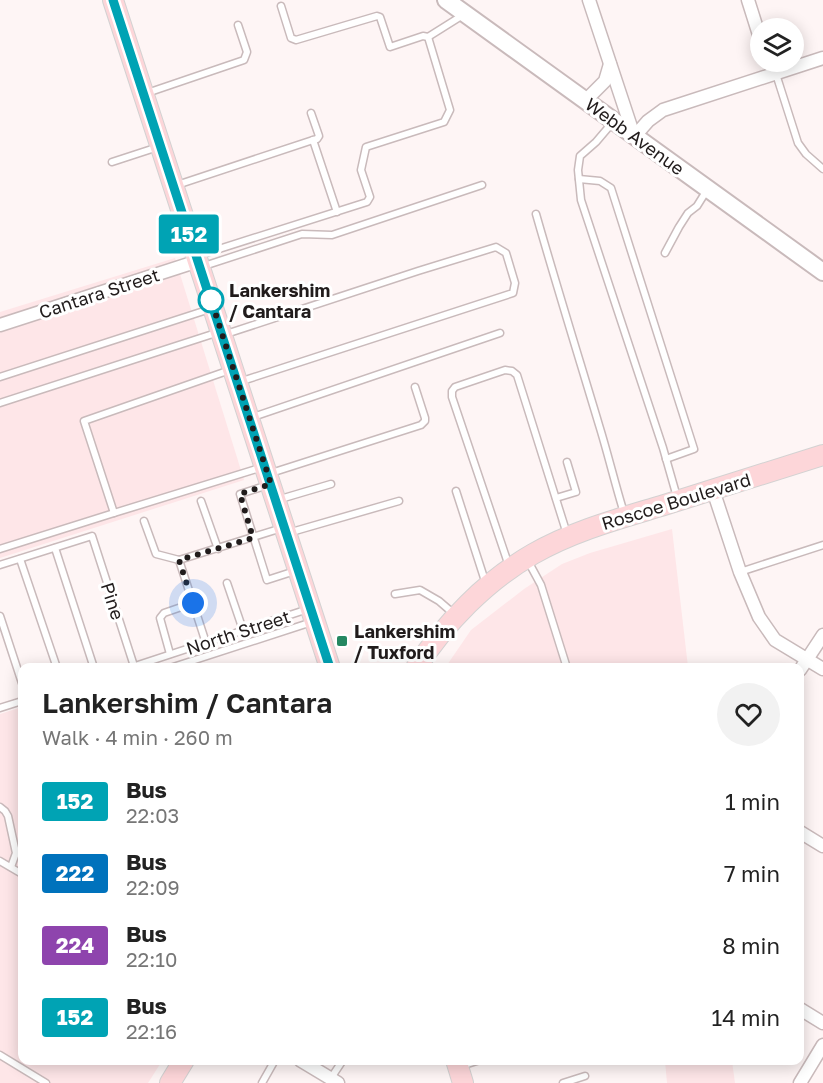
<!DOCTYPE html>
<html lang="en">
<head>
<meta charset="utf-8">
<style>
  body { margin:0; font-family:"Golos Text",sans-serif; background:#f2f2f2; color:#222; height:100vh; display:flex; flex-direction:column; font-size:22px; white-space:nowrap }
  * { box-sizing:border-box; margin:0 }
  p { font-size:20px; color:#767676 }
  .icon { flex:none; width:33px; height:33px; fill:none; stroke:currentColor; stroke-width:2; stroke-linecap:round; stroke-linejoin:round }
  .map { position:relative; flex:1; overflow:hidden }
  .drawer { position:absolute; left:18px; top:663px; width:786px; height:402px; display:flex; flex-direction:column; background:#fff; border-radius:12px; box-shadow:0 3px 15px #0003 }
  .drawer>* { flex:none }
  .badge { padding:0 12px; border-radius:4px; font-size:21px; line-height:39px }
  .buttons { position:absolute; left:750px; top:18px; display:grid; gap:12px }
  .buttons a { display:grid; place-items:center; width:54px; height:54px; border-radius:50%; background:#fff; box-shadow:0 3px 15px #0003; font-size:30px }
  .you { position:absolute; width:30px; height:30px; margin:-15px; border:4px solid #fff; border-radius:50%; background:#1a73e8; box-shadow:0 0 0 9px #1a73e833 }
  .map>.badge { position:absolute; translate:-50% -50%; box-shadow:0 0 0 3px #fff }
  .round { display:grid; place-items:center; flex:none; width:63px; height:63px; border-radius:32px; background:#f2f2f2 }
  .summary { display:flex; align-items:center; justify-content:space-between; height:102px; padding:0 24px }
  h1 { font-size:28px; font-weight:600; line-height:45px }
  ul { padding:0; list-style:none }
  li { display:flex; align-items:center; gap:18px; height:72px; padding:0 24px }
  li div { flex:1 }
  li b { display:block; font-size:22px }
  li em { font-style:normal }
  li .badge { min-width:66px; font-weight:700; text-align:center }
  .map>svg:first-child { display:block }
  .built { fill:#fee6e8 }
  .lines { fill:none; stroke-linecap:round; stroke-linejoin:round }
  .lane-casing { stroke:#c9babb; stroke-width:9 }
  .street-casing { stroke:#c9babb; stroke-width:15 }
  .secondary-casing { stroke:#c9babb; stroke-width:20 }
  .primary-casing { stroke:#d3d2d2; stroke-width:22 }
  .lane { stroke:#fff; stroke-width:6 }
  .street { stroke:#fff; stroke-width:12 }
  .secondary { stroke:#fff; stroke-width:16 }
  .primary { stroke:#fdd6d9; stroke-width:20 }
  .line-casing { stroke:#fff; stroke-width:14 }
  .line { stroke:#00a3b4; stroke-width:9 }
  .walk { stroke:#211c1c; stroke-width:6; stroke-dasharray:0 10.8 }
  .stop-dot { fill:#fff; stroke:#00a3b4; stroke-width:3 }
  .poi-dot { fill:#258761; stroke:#fff; stroke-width:2 }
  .labels { text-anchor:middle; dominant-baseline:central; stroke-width:6; stroke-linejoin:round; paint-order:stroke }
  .street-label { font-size:18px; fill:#211c1c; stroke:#fff }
  .stop-label { font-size:18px; font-weight:bold; fill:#211c1c; stroke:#fff; text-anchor:start }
  .poi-label { font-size:18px; font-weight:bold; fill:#211c1c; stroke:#fff; text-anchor:start }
</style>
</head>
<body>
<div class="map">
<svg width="823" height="1083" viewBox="0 0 823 1083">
  <rect width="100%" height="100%" fill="#fef5f5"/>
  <g class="built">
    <polygon points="175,258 244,480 0,558 0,312"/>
    <polygon points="672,529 688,667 445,668 471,630 524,589 562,564 590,553"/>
    <polygon points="22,707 22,1060 162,1061 148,1083 0,1083 0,714"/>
    <polygon points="665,1061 732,1061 735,1083 667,1083"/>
  </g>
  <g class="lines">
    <defs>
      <g id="lane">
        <polyline points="428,37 463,15"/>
        <polyline points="776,74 798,143 806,154 823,169"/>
        <polyline points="147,93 244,60 247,52 238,25"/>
        <polyline points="311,113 319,136 317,139 313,140"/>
        <polyline points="613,122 596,142 580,156 578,170 581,200 663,448 677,497"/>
        <polyline points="112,162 158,147"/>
        <polyline points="579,179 600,181 611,188 694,449 666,459"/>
        <polyline points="177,185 313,140 337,212"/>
        <path d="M 536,214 C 556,284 578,355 599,425 C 608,454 615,484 624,513"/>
        <polyline points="665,253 679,227 688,213 697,206 707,190"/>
        <polyline points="200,255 367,202 370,197 361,170 366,147 444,122 450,110 428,37 423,36 390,47 380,17 377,16 296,40 291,38 281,6"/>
        <polyline points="204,266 302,234 332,235 482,185"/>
        <polyline points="226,334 418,271 496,247 506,253 515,283 513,293 239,382"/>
        <polyline points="230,370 84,421 114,513 263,467"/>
        <polyline points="0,377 210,309"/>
        <polyline points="0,403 219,332"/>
        <polyline points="253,417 500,333"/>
        <polyline points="271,473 421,425 425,421 425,418 415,387"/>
        <polyline points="268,485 240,494 267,580 295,571"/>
        <polyline points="456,491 486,584"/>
        <polyline points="556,498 576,492 567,462"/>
        <polyline points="277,500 331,484"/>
        <polyline points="201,501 218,549"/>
        <polyline points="144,521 156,554 179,560"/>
        <polyline points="288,533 399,501"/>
        <polyline points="55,548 94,668"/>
        <polyline points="0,549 114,513"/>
        <polyline points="20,559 57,668"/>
        <polyline points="179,560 282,528"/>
        <polyline points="179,560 206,643"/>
        <polyline points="528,561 541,585 567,668"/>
        <polyline points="0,565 92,536 134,666"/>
        <polyline points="509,566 452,397 452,391 455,387 505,370 512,371 517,375 567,534"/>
        <polyline points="740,572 823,545"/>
        <polyline points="227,583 243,630"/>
        <polyline points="395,594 420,590 439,601 454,614"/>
        <polyline points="0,616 22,683"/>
        <polyline points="170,654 160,618 164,613 193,603"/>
        <polyline points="132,667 308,609"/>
        <polyline points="170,668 312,622"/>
        <polyline points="0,708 22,701"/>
        <polyline points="0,807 5,811 8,816 16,853 11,867"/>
        <polyline points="0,861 22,874"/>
        <polyline points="0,1055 46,1083"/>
        <polyline points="461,1066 480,1060"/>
        <polyline points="331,1078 343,1060"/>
        <polyline points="262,1083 275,1060"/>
        <polyline points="563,1083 585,1076"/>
      </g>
      <g id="street">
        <polyline points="589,0 634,136"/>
        <polyline points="748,0 760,38"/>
        <polyline points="586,100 605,81 610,64"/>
        <polyline points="634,137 648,121 663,110 823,58"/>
        <polyline points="0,325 198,261"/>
        <polyline points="713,490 740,572 759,617 775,640 823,669"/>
        <polyline points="800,670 823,635"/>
        <polyline points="800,832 823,846"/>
        <polyline points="800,1009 823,1023"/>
        <polyline points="300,1060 338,1083"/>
        <polyline points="800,1083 823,1045"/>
      </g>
      <polyline id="secondary" points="446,0 823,272"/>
      <g id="primary">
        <polyline points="113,0 330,668"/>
        <path d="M 416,668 C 445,623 486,581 533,554 C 573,531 618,519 661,506 C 715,489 769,472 823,455"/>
        <polyline points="456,1060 463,1083"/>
        <polyline points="170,1083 184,1060"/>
      </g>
    </defs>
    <use href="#lane" class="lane-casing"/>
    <use href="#street" class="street-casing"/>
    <use href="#secondary" class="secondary-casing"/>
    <use href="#primary" class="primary-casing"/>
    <use href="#lane" class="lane"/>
    <use href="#street" class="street"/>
    <use href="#secondary" class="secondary"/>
    <use href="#primary" class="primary"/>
  </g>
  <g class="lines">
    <defs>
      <polyline id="line" points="113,0 330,668"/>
    </defs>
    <use href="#line" class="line-casing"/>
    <use href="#line" class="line"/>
    <polyline class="walk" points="193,603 179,560 253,538 240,494 271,484 211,300"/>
  </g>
  <circle class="stop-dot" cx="211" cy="300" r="12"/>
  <rect class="poi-dot" x="336" y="635" width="12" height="12" rx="3"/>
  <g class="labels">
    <g class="street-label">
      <text transform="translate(635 136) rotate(36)">Webb Avenue</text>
      <text transform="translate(99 293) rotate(-18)">Cantara Street</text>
      <text transform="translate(676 501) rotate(-17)">Roscoe Boulevard</text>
      <text transform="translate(113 601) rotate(72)">Pine</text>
      <text transform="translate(238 632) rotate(-18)">North Street</text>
    </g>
    <g class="stop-label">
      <text x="229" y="290">Lankershim<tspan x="229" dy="21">/ Cantara</tspan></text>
    </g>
    <g class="poi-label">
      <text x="354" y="631">Lankershim<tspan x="354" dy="21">/ Tuxford</tspan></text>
    </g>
  </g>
</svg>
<div class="buttons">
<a><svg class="icon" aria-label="layers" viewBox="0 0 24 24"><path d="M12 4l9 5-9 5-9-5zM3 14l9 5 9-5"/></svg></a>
</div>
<div class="you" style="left:193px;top:603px"></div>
<b class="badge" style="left:189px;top:234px;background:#00a3b4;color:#fff">152</b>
<section class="drawer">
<div class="summary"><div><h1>Lankershim / Cantara</h1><p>Walk · 4 min · 260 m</p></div><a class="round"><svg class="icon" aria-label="heart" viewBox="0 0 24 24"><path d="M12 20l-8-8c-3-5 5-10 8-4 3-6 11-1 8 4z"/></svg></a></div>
<ul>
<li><span class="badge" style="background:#00a3b4;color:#fff">152</span><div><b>Bus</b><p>22:03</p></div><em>1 min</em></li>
<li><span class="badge" style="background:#0072bc;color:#fff">222</span><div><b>Bus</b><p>22:09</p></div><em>7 min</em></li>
<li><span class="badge" style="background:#8e44ad;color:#fff">224</span><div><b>Bus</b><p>22:10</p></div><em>8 min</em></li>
<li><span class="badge" style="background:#00a3b4;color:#fff">152</span><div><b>Bus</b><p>22:16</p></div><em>14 min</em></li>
</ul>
</section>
</div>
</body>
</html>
